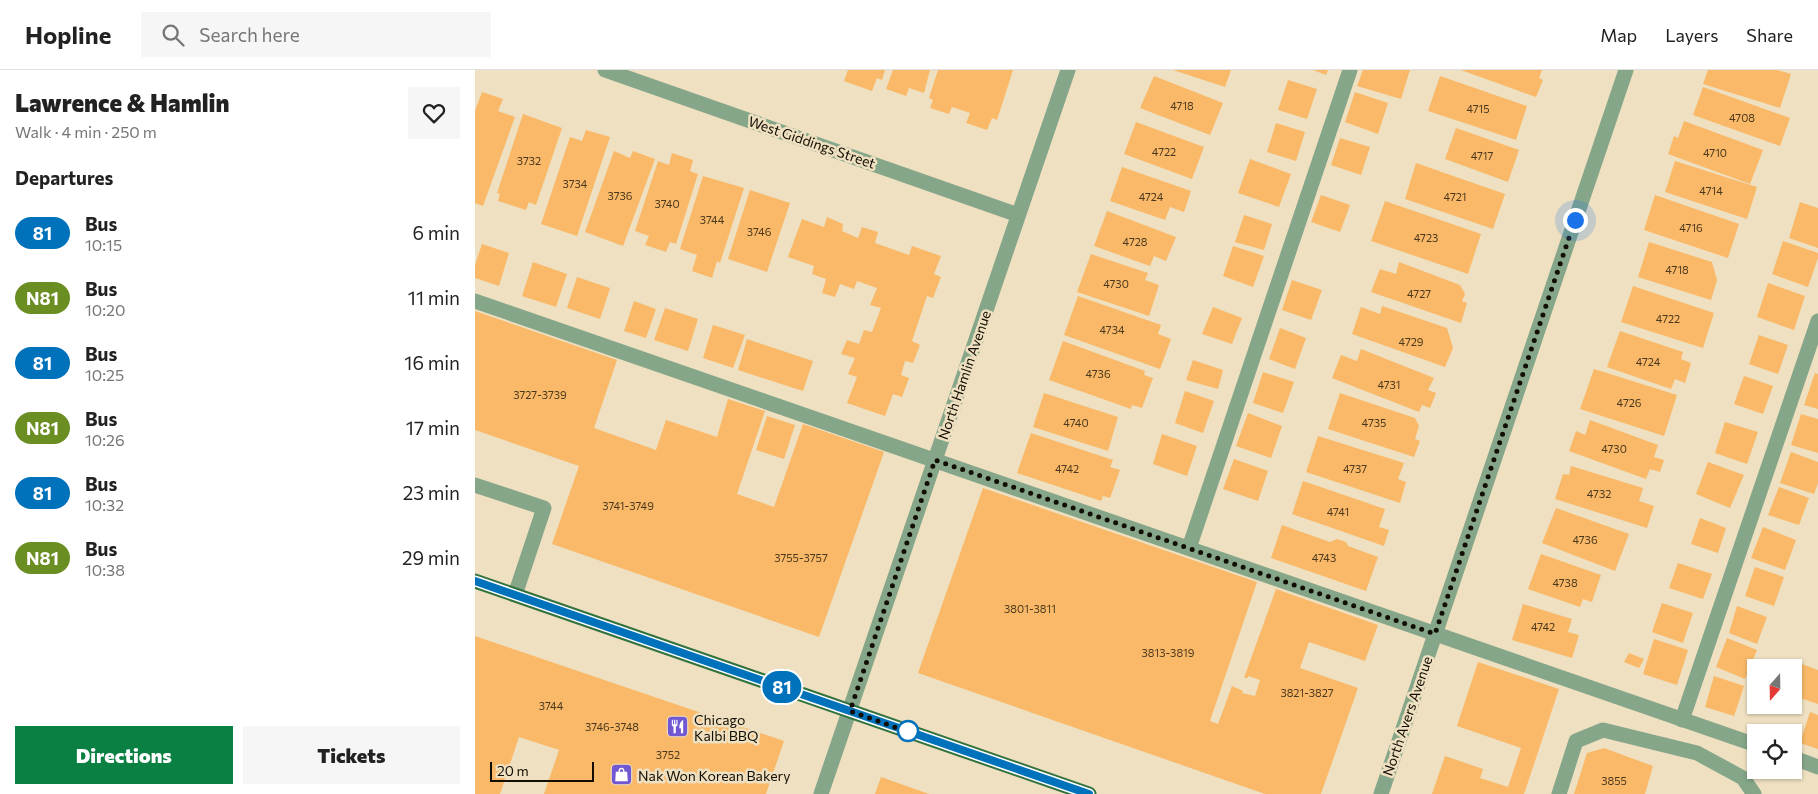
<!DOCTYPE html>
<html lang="en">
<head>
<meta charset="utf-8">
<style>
  body { margin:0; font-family:Commissioner,sans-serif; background:#f6f6f6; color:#222; height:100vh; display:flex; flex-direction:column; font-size:19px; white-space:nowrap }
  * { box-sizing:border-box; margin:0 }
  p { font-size:16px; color:#767676 }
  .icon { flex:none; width:28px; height:28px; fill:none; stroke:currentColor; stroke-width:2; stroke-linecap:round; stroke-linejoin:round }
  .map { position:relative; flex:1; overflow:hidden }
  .drawer { display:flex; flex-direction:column; background:#fff; width:475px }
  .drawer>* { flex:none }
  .badge { padding:0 10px; border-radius:16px; font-size:18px; line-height:32px }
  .needle { width:32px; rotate:200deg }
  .fabs { position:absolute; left:1272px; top:589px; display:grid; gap:10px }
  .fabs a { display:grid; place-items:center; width:55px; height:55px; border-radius:0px; background:#fff; box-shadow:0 1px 4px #0004; font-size:25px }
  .scale { position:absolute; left:15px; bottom:12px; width:104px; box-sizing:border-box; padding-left:5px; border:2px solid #130e04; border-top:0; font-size:14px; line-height:18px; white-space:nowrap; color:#130e04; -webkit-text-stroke:4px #eee0c0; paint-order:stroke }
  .you { position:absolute; width:25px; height:25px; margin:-12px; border:4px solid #fff; border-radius:50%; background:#1a73e8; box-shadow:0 0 0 8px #1a73e833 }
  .map>.badge { position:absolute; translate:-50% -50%; box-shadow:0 0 0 2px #fff }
  h2 { padding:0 15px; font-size:19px; line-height:45px }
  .round { display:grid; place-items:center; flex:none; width:52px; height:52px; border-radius:0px; background:#f6f6f6 }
  .head { display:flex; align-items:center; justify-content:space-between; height:85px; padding:0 15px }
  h1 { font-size:24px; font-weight:800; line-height:38px }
  .button { display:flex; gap:10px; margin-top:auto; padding:10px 15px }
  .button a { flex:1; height:58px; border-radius:0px; background:#0b8043; color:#fff; font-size:20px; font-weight:800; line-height:58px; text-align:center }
  .button a+a { background:#f6f6f6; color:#222 }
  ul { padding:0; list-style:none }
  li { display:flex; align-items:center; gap:15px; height:65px; padding:0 15px }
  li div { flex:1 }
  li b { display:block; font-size:19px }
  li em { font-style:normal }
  li .badge { min-width:55px; font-weight:700; text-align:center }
  header { display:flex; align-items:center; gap:30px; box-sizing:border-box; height:70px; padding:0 25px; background:#fff; border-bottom:1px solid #e0e0e0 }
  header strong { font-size:24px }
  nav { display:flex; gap:28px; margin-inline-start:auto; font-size:18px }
  .search { width:350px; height:45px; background:#f6f6f6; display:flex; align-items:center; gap:12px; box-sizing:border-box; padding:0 18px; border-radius:0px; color:#767676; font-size:19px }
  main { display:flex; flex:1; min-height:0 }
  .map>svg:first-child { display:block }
  .building { fill:#f9b969 }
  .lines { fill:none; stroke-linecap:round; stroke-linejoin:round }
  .minor { stroke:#85a689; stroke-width:15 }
  .major { stroke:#31723f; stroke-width:15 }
  .line-casing { stroke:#fff; stroke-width:11 }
  .line { stroke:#0072bc; stroke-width:8 }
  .walk { stroke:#130e04; stroke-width:5; stroke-dasharray:0 9 }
  .stop-dot { fill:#fff; stroke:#0072bc; stroke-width:2.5 }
  .labels { text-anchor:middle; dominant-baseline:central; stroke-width:5; stroke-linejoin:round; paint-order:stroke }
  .number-label { font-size:11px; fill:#4c391d }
  .street-label { font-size:14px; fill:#130e04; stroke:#eee0c0 }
  .poi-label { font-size:14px; fill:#130e04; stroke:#eee0c0; text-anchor:start }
</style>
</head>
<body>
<header>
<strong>Hopline</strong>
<div class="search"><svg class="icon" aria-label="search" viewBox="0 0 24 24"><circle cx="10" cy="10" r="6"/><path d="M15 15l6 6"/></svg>Search here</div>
<nav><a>Map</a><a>Layers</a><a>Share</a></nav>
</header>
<main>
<section class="drawer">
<div class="head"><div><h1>Lawrence &amp; Hamlin</h1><p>Walk · 4 min · 250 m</p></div><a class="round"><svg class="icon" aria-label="heart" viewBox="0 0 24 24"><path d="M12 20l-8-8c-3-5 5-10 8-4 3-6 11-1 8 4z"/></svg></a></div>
<h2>Departures</h2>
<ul>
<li><span class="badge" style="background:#0072bc;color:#fff">81</span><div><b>Bus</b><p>10:15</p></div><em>6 min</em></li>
<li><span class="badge" style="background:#6b8e23;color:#fff">N81</span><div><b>Bus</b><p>10:20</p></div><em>11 min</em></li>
<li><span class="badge" style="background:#0072bc;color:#fff">81</span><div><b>Bus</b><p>10:25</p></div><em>16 min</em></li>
<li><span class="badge" style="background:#6b8e23;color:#fff">N81</span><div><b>Bus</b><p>10:26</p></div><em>17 min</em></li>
<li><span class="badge" style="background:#0072bc;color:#fff">81</span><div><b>Bus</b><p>10:32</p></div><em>23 min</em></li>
<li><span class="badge" style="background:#6b8e23;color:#fff">N81</span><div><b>Bus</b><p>10:38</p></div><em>29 min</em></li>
</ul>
<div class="button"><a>Directions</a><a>Tickets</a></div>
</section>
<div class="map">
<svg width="1343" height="724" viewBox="0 0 1343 724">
  <rect width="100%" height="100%" fill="#eee0c0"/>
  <g class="building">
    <polygon points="373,0 410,0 407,10 402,8 397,21 369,11"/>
    <polygon points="418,0 455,0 449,23 434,18 431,26 411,19"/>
    <polygon points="463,0 538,0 522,50 517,48 512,60 491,53 495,43 477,37 474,44 455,38 458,30 454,28"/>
    <polygon points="698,0 756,0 750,17"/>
    <polygon points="838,0 853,0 851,5"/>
    <polygon points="888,0 935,0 926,29 882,16"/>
    <polygon points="986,0 1067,0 1064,8 1068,10 1061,27"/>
    <polygon points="1233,0 1302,0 1316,4 1305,38 1228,14"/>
    <polygon points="679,6 748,33 735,65 665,38"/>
    <polygon points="965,6 1052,36 1041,70 953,41"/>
    <polygon points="813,10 842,19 832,49 803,40"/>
    <polygon points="1228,17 1315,48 1305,76 1218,45"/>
    <polygon points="7,22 28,29 23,41 40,47 8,136 0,133 0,41"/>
    <polygon points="880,22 913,33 903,64 870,52"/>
    <polygon points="48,44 87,58 61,135 54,132 51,140 23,131 25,124 22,123"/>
    <polygon points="1209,51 1288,80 1275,114 1193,84 1199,66 1203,68"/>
    <polygon points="661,52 729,77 717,109 649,84"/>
    <polygon points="801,53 830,62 821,91 792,82"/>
    <polygon points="981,58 1044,80 1033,112 970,89"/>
    <polygon points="111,60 135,67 102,166 66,154 95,67 107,71"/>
    <polygon points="865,68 895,77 886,105 856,95"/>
    <polygon points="139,81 155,88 158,81 180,89 148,176 110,162"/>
    <polygon points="197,83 218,90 215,101 223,104 201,174 195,172 191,182 170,175 174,166 160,161 183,91 194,95"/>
    <polygon points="775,89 816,104 804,137 763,123"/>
    <polygon points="1200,91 1282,117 1272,149 1190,122"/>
    <polygon points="941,93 1030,124 1018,159 930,129"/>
    <polygon points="647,97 716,121 709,142 695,137 690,150 635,131"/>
    <polygon points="228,106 269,118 245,193 242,191 237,208 217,201 222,185 205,179"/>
    <polygon points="275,120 315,133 292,202 253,189"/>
    <polygon points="846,125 875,135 865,162 836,152"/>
    <polygon points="1180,125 1264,154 1253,188 1169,160"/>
    <polygon points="910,131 1006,164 993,204 896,171"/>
    <polygon points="1325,132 1343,138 1343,178 1314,168"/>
    <polygon points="632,141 701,167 691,191 679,186 675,196 619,176"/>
    <polygon points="769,145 797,154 789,180 760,172"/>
    <polygon points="352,147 368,154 367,161 383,168 387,157 403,162 400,173 434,185 437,176 466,186 459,204 466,207 458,228 452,226 437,271 445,275 438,293 430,291 426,305 434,308 427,327 418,324 410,346 372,333 382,307 373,304 380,288 366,284 372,270 384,274 389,260 397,262 406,238 395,235 402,218 382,211 379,219 365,214 360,227 347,223 351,209 337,204 339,196 313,187 327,149 349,157"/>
    <polygon points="1308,171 1343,183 1343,188 1333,217 1297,204"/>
    <polygon points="1174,172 1237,192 1242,210 1236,230 1163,207"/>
    <polygon points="7,174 34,183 24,216 0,208 0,195"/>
    <polygon points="758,176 789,186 778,217 748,206"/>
    <polygon points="616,184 673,203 670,210 684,215 674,246 602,222"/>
    <polygon points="58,192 92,204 81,237 47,226"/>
    <polygon points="924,192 985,215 990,224 987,231 992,233 986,253 896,222 905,199 921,204"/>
    <polygon points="102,207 135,218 125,249 92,238"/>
    <polygon points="817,210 847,220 836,250 807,240"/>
    <polygon points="1293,213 1330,226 1319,260 1282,247"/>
    <polygon points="1158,216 1239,243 1228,278 1146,252"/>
    <polygon points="603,226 686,255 683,264 696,269 685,299 589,265"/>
    <polygon points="159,231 181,239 171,268 149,261"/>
    <polygon points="907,236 972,258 978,278 970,297 877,264 886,237 905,244"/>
    <polygon points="738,237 767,248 757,274 727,264"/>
    <polygon points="190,238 223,249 213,281 179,270"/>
    <polygon points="0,241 142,290 119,358 181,380 191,350 242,367 253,329 290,341 262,424 299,437 328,354 409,382 344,567 77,474 104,396 0,360"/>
    <polygon points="238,255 270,265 258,298 228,288"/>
    <polygon points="805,258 831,268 820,299 794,289"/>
    <polygon points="1145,261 1208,282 1206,289 1216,293 1210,313 1200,309 1196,319 1132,297"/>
    <polygon points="1284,265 1313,275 1303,304 1274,294"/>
    <polygon points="272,269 338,291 328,321 263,300"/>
    <polygon points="588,271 670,301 669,305 678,308 667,338 657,335 656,339 574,310"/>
    <polygon points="886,279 959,308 953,320 961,323 955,338 947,335 944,342 857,308 866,285 882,291"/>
    <polygon points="718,290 748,300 743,319 711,310"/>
    <polygon points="1119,299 1202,325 1189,366 1105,339"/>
    <polygon points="788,302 819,312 808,343 778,333"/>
    <polygon points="1340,303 1343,304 1343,339 1329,335"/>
    <polygon points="1269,306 1298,316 1288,344 1259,334"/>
    <polygon points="710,321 739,331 728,363 700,353"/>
    <polygon points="569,323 643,347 633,381 558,357"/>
    <polygon points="865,323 940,348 944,356 940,369 945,371 939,387 853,359"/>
    <polygon points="773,343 807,356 796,388 761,376"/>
    <polygon points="1326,344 1343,349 1343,383 1316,375"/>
    <polygon points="292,346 320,355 309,389 281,380"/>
    <polygon points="1115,350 1183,375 1179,387 1189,390 1185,402 1175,399 1171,409 1094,381 1101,361 1110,365"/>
    <polygon points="1250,352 1283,362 1272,394 1240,383"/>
    <polygon points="556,363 638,390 635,397 645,400 635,428 628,426 626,431 542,403"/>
    <polygon points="687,364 722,376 712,406 678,394"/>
    <polygon points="843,366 929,393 923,409 931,412 925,433 831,402"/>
    <polygon points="1316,382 1343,392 1343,413 1339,424 1305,413"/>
    <polygon points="759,389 793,401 783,431 748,419"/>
    <polygon points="1233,392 1269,405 1255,438 1221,424"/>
    <polygon points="1096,396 1168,418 1164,431 1179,436 1172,458 1080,429 1088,404 1094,405"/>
    <polygon points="828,411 910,439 904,457 914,460 909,476 817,444"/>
    <polygon points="1304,417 1334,428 1324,455 1293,445"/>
    <polygon points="508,418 782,512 735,651 743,654 757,616 768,621 767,623 780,626 785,610 773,606 773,608 769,608 801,519 903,555 890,591 834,572 825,598 883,618 846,724 790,724 443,603"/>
    <polygon points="1081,438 1154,464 1140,501 1067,473"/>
    <polygon points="1225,448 1251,458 1243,483 1216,474"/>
    <polygon points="807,455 855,472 862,469 871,472 873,476 903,487 891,521 796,488"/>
    <polygon points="1288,457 1321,470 1310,500 1276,488"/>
    <polygon points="1066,484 1126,505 1117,532 1108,529 1105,537 1053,519"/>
    <polygon points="1203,493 1237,504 1228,529 1194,518"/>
    <polygon points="1280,497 1309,507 1299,536 1270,526"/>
    <polygon points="1187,533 1218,543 1208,573 1177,562"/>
    <polygon points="1048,534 1097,549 1093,562 1104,565 1097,588 1037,570"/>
    <polygon points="1262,536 1292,547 1282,574 1254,563"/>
    <polygon points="0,566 309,671 291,724 69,724 84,680 44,667 25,724 0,724"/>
    <polygon points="1252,568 1282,580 1270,609 1241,597"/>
    <polygon points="1179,569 1213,580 1202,615 1168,604"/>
    <polygon points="1154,583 1169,589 1164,598 1149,592"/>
    <polygon points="1003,592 1084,619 1049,724 957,724 970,686 1008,699 1005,708 1033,717 1046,678 982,656"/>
    <polygon points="1324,593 1343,600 1343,634 1319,626 1319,607"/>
    <polygon points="1239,606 1269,616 1259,646 1230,637"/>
    <polygon points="1335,642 1343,645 1343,679 1325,673"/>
    <polygon points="1129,678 1178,696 1170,724 1099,724 1112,683"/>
    <polygon points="406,707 454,724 400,724"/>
  </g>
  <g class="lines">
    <g class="minor">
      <polyline points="130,0 543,145"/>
      <polyline points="0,231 1281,675"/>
      <polyline points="0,415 69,438 40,525"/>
      <polyline points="714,478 875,0"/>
      <polyline points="1207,650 1343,251"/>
      <polyline points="1319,688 1343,697"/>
      <polyline points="346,724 593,0"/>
      <polyline points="906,724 1151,0"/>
      <polyline points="1084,724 1101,671 1128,660 1222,683 1268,708 1279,724"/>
    </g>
    <polyline class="major" points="0,511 614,724"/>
  </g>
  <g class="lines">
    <defs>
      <polyline id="line" points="0,511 614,724"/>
    </defs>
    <use href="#line" class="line-casing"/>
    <use href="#line" class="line"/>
    <polyline class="walk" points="433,661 439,664 375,641 460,390 960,564 1100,150"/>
  </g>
  <defs>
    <symbol id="restaurant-square" viewBox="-11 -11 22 22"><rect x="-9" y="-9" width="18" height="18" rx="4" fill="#7157d1" stroke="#eee0c0"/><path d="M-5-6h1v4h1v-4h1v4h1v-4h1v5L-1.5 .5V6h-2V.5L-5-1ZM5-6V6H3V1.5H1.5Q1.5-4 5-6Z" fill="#fff"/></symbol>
    <symbol id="shop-square" viewBox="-11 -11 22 22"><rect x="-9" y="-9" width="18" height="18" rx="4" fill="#7157d1" stroke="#eee0c0"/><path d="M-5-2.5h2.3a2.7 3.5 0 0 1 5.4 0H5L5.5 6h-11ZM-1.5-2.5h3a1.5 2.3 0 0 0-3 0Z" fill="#fff"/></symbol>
  </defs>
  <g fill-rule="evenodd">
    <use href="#restaurant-square" x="190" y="644" width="25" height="25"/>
    <use href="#shop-square" x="134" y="692" width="25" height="25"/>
  </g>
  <circle class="stop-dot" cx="433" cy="661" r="10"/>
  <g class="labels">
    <g class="number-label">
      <text x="707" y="35">4718</text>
      <text x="1003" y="38">4715</text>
      <text x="1267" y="47">4708</text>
      <text x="689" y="81">4722</text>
      <text x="1240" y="82">4710</text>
      <text x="1007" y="85">4717</text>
      <text x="54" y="90">3732</text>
      <text x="100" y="113">3734</text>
      <text x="1236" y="120">4714</text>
      <text x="145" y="125">3736</text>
      <text x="676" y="126">4724</text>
      <text x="980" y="126">4721</text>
      <text x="192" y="133">3740</text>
      <text x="237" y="149">3744</text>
      <text x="1216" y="157">4716</text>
      <text x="284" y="161">3746</text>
      <text x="951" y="167">4723</text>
      <text x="660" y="171">4728</text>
      <text x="1202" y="199">4718</text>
      <text x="641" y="213">4730</text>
      <text x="944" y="223">4727</text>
      <text x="1193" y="248">4722</text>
      <text x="637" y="259">4734</text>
      <text x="936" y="271">4729</text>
      <text x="1173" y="291">4724</text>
      <text x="623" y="303">4736</text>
      <text x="914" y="314">4731</text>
      <text x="65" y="324">3727-3739</text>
      <text x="1154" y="332">4726</text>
      <text x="601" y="352">4740</text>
      <text x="899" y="352">4735</text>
      <text x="1139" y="378">4730</text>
      <text x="592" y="398">4742</text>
      <text x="880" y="398">4737</text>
      <text x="1124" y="423">4732</text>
      <text x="153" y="435">3741-3749</text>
      <text x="863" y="441">4741</text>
      <text x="1110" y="469">4736</text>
      <text x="326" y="487">3755-3757</text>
      <text x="849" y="487">4743</text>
      <text x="1090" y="512">4738</text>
      <text x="555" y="538">3801-3811</text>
      <text x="1068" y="556">4742</text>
      <text x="693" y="582">3813-3819</text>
      <text x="832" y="622">3821-3827</text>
      <text x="76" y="635">3744</text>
      <text x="137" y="656">3746-3748</text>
      <text x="193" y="684">3752</text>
      <text x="1139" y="710">3855</text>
    </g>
    <g class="street-label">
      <text transform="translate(337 72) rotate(19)">West Giddings Street</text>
      <text transform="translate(489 305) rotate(-71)">North Hamlin Avenue</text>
      <text transform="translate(932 646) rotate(-71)">North Avers Avenue</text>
    </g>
    <g class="poi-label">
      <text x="219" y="649">Chicago<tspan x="219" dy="16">Kalbi BBQ</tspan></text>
      <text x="163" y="705">Nak Won Korean Bakery</text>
    </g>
  </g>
</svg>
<div class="fabs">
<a><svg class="needle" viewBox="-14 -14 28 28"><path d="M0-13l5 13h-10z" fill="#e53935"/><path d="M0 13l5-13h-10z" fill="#767676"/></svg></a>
<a><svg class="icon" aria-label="locate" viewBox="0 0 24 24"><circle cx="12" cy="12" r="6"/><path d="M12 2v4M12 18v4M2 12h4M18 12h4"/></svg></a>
</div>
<div class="scale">20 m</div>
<div class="you" style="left:1100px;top:150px"></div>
<b class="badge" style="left:307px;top:617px;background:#0072bc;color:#fff">81</b>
</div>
</main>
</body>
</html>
